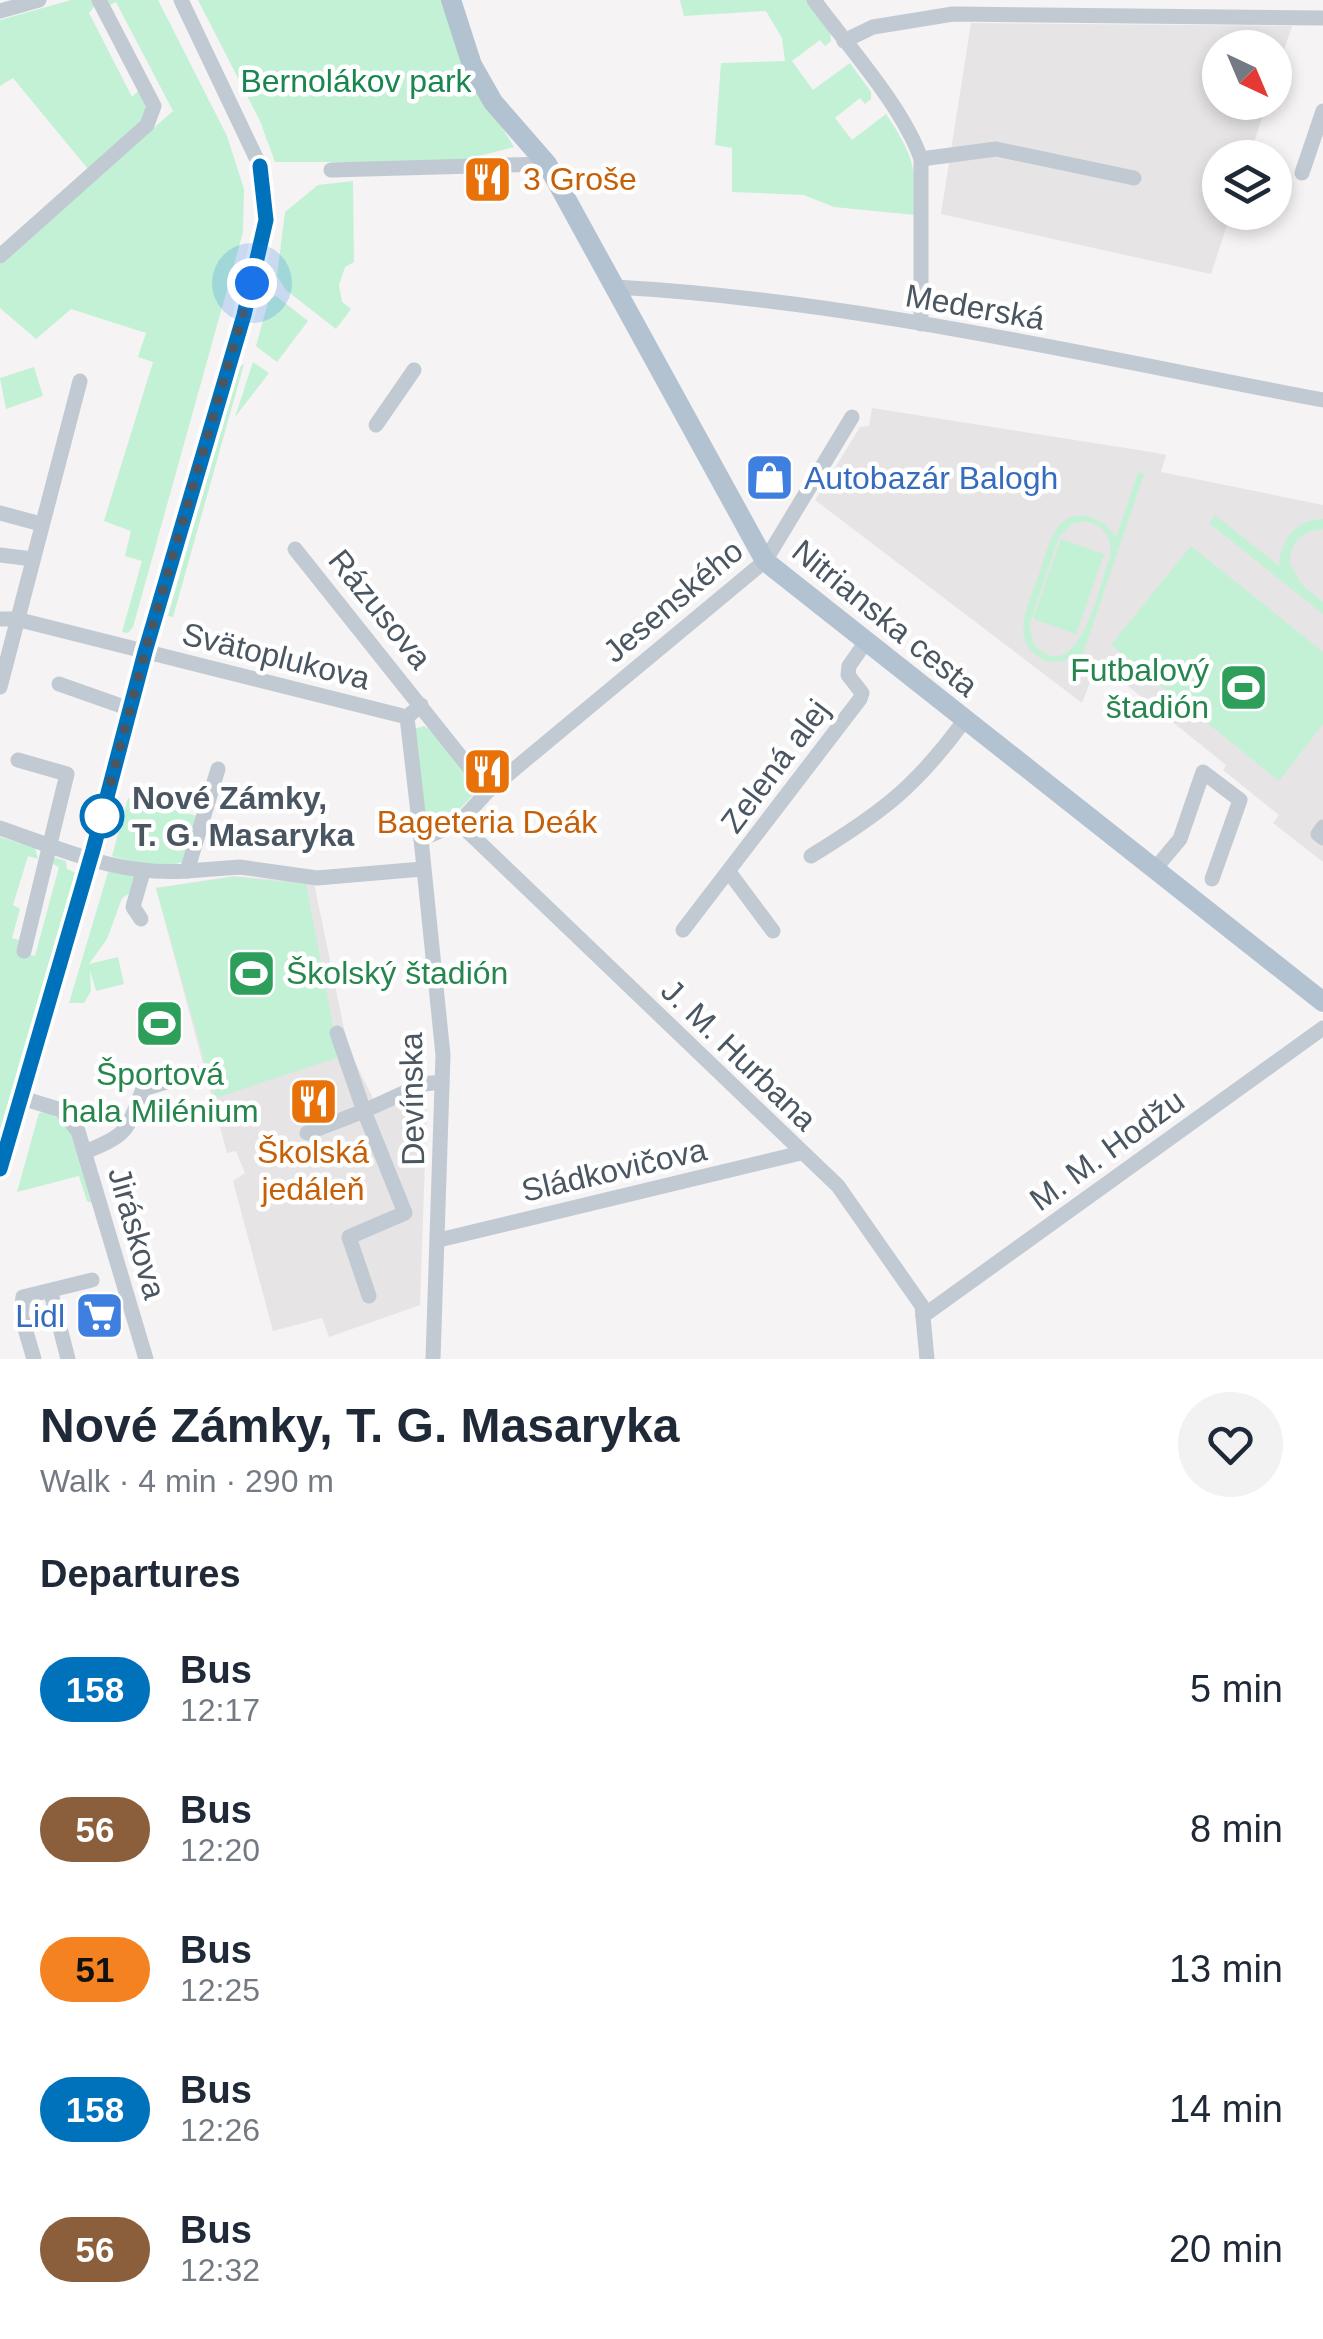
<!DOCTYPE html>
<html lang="en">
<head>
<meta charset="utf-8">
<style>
  body { margin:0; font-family:Helvetica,sans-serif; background:#f2f2f3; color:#1f2937; height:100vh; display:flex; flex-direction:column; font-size:38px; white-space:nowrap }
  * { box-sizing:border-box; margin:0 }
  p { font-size:32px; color:#747a83 }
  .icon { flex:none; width:55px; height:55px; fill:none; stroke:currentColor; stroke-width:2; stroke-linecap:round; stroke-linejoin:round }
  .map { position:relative; height:1359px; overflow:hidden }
  .panel { display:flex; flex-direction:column; background:#fff; flex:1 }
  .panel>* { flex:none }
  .badge { padding:0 20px; border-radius:32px; font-size:35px; line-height:65px }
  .needle { width:65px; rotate:136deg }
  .fabs { position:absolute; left:1202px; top:30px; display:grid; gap:20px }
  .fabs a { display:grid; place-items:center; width:90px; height:90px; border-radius:50%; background:#fff; box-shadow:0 5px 15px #0003; font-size:50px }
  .you { position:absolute; width:50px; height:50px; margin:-25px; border:8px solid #fff; border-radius:50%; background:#1a73e8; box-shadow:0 0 0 15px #1a73e833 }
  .map>.badge { position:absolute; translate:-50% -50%; box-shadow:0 0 0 5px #fff }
  h2 { padding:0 40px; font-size:38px; line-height:90px }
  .round { display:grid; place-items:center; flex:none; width:105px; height:105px; border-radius:52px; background:#f2f2f3 }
  .head { display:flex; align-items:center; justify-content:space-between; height:170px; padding:0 40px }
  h1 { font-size:48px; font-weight:700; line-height:75px }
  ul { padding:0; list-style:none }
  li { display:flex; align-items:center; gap:30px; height:140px; padding:0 40px }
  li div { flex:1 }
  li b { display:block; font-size:38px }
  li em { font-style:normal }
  li .badge { min-width:110px; font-weight:700; text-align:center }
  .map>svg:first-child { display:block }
  .education { fill:#e6e4e5 }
  .green { fill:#c3f1d5; fill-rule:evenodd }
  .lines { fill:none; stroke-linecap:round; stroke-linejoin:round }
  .minor { stroke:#c1cad2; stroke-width:15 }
  .major { stroke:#b3c2d1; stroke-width:20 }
  .line-casing { stroke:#fff; stroke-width:22 }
  .line { stroke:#0072bc; stroke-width:15 }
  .walk { stroke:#4a5661; stroke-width:10; stroke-dasharray:0 18 }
  .stop-dot { fill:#fff; stroke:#0072bc; stroke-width:5 }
  .labels { text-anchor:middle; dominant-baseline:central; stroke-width:9; stroke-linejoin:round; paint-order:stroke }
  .park-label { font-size:32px; fill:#17864f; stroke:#fff }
  .food-label { font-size:32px; fill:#c56008; stroke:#fff }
  .street-label { font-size:32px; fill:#4a5661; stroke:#fff }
  .shop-label { font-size:32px; fill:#366cbe; stroke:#fff; text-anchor:start }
  .leisure-label { font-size:32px; fill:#27864d; stroke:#fff; text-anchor:end }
  .stop-label { font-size:32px; font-weight:bold; fill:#4a5661; stroke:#fff; text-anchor:start }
</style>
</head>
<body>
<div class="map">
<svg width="1323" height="1359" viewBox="0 0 1323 1359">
  <rect width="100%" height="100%" fill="#f5f3f3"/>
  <g class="education">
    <polygon points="971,23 1292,26 1275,77 1275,48 1220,48 1220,102 1267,103 1249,157 1220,158 1220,212 1231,213 1211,274 941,214"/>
    <polygon points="872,408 1151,452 1166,455 1161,472 1323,505 1323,862 1273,823 1279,815 1223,770 1226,765 1098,662 1082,703 815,500 860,427 869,426"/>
    <polygon points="233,876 314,883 348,1048 374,1100 428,1073 420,1305 329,1337 322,1318 273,1331 233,1181 245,1173 236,1151 227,1153 156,888"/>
  </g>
  <g class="green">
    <polygon points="71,0 94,0 96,4 89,13 132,97 140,89 146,104 144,119 88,169 13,78 0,86 0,20"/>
    <polygon points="103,0 158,0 227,136 244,189 243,232 133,627 128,633 122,632 142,561 125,556 131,531 104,521 153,362 138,357 146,333 71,309 36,339 0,308 0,264 173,111 116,2 106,7"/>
    <polygon points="198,0 443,0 464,65 514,147 456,162 275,162 260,121"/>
    <path d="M 680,0 L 808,0 L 830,32 L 831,41 L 825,46 L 820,40 L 792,61 L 813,90 L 850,63 L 871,92 L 871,99 L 865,104 L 860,98 L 835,118 L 852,140 L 886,114 C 913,155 916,166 916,215 L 834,207 L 804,195 L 732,192 L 732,148 L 715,145 L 721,63 L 785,61 L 782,38 L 766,11 L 684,16 Z"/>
    <polygon points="353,181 354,262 345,267 339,285 342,302 351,309 336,329 286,290 277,276 285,212 318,185"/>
    <polygon points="276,296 308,321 277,362 256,346 269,299"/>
    <polygon points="253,362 269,373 235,417"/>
    <polygon points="244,364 173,617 168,616 239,367"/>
    <polygon points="34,367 43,396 6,409 0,378"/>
    <path d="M 1138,472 L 1144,474 L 1075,677 L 1069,674 L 1074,657 C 1062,662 1049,665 1037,656 C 1010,637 1030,601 1038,577 C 1043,563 1047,546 1054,533 C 1070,504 1102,515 1116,538 ZM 1084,521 C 1103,524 1113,537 1110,556 C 1100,584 1079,691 1034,645 L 1029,626 L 1059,537 L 1072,524 Z"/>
    <path d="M 1215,515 L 1279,566 C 1281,540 1294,520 1323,519 L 1323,529 C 1301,531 1290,542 1290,564 L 1302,585 L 1323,602 L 1323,614 L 1209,523 Z"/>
    <polygon points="1061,539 1104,554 1076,634 1033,619"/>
    <polygon points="1191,546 1323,652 1323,724 1279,781 1111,645"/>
    <path d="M 424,726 C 445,735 469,773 473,795 L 455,814 L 436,819 L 424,810 L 413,729 Z"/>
    <polygon points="128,798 197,816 184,862 156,868 112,856"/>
    <polygon points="0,837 35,848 38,859 28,856 13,905 20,909 12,938 19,940 18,952 35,956 59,867 51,863 53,857 66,861 67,869 76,873 0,1142"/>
    <polygon points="109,869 139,876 133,891 122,898 107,939 89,964 118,957 124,984 96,991 90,970 91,991 84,1003 69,1003"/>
    <polygon points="234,877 306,884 339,1057 215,1098 156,888"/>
    <path d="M 45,1112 C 82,1123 86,1173 96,1205 L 87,1201 L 79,1176 L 17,1192 L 39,1113 Z"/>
  </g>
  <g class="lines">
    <g class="minor">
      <path d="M 814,0 C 847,45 903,107 921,159 L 921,324"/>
      <polyline points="0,11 39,0"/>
      <polyline points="844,41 873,27 953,14 1323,18"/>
      <polyline points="921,159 996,149 1134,178"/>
      <polyline points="331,170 547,164"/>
      <polyline points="1302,173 1323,111"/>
      <polyline points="0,256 147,125 154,106 99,0"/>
      <path d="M 615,287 C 853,300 1089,356 1323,400"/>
      <polyline points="376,425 414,370"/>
      <polyline points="0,513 41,524"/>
      <polyline points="295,549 488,791 459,823 421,839 407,717 421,705"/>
      <polyline points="0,555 32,559"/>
      <polyline points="0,619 16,619 407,717"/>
      <polyline points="59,684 130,709"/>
      <polyline points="0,687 80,381"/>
      <polyline points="18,760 67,774 24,951"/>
      <polyline points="488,791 765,561 852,417"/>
      <polyline points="459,823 838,1186 922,1306 927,1359"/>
      <polyline points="1323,827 1318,834 1323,838"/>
      <path d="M 0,828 C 64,850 118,876 187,871 L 218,769"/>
      <polyline points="421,839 443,1055 433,1359"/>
      <path d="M 811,856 C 881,813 915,788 964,721"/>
      <polyline points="1154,870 1180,839 1203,772 1240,800 1212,879"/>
      <polyline points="187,871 240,867 317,878 422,869"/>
      <polyline points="729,872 773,931"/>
      <polyline points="141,919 133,907 143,872"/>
      <polyline points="683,930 860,699 862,693 848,675 849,666 865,643"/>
      <polyline points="22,1098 61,1110 78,1131 146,1359"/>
      <polyline points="307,1133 364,1111 337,1033"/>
      <path d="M 85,1152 C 129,1134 126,1132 143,1089 L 196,1073"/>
      <polyline points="0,1169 91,859 145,651 244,315 266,220 260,166 181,0"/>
      <polyline points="439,1240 801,1153"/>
      <polyline points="51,1293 68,1359"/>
      <polyline points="369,1296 349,1237 405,1213 364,1111 423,1084 442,1082"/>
      <polyline points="923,1316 1323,1028"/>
      <polyline points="34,1359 21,1315 23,1297 92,1280"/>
    </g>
    <polyline class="major" points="451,0 472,65 493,102 547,164 765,561 1323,1002"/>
  </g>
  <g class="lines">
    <defs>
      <polyline id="line" points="0,1169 93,850 145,652 244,315 266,220 260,166"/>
    </defs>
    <use href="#line" class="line-casing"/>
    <use href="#line" class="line"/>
    <polyline class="walk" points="102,816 145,652 252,283"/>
  </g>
  <defs>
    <symbol id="restaurant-square" viewBox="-11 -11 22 22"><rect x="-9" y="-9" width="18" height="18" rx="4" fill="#e8710a" stroke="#fff"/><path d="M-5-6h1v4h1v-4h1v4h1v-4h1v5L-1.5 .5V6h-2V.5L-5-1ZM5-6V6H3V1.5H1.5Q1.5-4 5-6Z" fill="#fff"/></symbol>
    <symbol id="shop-square" viewBox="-11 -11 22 22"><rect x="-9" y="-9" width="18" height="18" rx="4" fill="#3f7fe0" stroke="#fff"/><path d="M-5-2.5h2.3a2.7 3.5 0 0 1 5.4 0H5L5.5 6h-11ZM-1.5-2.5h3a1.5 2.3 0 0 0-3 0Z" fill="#fff"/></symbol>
    <symbol id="stadium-square" viewBox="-11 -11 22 22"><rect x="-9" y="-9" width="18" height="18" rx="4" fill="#2e9e5b" stroke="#fff"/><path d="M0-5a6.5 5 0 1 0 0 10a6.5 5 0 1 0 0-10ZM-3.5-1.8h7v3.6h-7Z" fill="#fff"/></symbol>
    <symbol id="supermarket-square" viewBox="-11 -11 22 22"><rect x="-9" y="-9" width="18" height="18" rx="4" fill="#3f7fe0" stroke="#fff"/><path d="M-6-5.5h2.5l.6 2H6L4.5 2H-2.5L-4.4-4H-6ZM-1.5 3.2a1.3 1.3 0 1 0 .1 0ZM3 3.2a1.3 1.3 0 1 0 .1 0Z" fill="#fff"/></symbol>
  </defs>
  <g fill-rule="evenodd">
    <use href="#restaurant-square" x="460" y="152" width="55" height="55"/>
    <use href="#shop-square" x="742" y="450" width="55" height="55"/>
    <use href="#stadium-square" x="1216" y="660" width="55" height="55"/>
    <use href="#restaurant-square" x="460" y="744" width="55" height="55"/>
    <use href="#stadium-square" x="224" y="946" width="55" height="55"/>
    <use href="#stadium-square" x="132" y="996" width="55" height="55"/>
    <use href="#restaurant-square" x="286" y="1074" width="55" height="55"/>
    <use href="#supermarket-square" x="72" y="1288" width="55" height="55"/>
  </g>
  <circle class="stop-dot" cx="102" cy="816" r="20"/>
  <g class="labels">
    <g class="park-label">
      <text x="356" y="81">Bernolákov park</text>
    </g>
    <g class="food-label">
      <text x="523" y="179" text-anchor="start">3 Groše</text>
      <text x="487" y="822">Bageteria Deák</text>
      <text x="313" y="1152">Školská<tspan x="313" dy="37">jedáleň</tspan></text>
    </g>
    <g class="street-label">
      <text transform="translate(975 307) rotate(10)">Mederská</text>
      <text transform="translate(673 601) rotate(-40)">Jesenského</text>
      <text transform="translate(380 609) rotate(51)">Rázusova</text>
      <text transform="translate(885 618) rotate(39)">Nitrianska cesta</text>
      <text transform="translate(276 656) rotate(14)">Svätoplukova</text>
      <text transform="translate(775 766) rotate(-53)">Zelená alej</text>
      <text transform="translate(739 1055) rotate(44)">J. M. Hurbana</text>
      <text transform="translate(412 1099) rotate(-91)">Devínska</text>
      <text transform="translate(1107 1150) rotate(-36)">M. M. Hodžu</text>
      <text transform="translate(614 1170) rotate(-13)">Sládkovičova</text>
      <text transform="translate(137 1233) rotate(74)">Jiráskova</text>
    </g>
    <g class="shop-label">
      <text x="804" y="478">Autobazár Balogh</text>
      <text x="65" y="1316" text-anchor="end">Lidl</text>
    </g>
    <g class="leisure-label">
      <text x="1209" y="670">Futbalový<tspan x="1209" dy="37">štadión</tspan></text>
      <text x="286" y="973" text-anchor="start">Školský štadión</text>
      <text x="160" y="1074" text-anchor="middle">Športová<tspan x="160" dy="37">hala Milénium</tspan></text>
    </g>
    <g class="stop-label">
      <text x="132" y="798">Nové Zámky,<tspan x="132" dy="37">T. G. Masaryka</tspan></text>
    </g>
  </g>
</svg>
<div class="fabs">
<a><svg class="needle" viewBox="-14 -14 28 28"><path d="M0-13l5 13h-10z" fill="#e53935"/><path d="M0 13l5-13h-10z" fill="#747a83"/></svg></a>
<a><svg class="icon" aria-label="layers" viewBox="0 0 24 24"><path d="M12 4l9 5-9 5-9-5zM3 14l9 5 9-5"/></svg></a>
</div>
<div class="you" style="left:252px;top:283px"></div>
</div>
<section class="panel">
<div class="head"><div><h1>Nové Zámky, T. G. Masaryka</h1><p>Walk · 4 min · 290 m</p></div><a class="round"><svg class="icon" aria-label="heart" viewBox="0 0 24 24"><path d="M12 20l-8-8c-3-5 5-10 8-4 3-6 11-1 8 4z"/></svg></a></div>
<h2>Departures</h2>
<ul>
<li><span class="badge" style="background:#0072bc;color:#fff">158</span><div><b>Bus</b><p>12:17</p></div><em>5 min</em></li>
<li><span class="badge" style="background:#8b5e3c;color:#fff">56</span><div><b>Bus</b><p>12:20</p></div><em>8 min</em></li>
<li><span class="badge" style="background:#f58220;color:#111">51</span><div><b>Bus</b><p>12:25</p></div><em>13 min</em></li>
<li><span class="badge" style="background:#0072bc;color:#fff">158</span><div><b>Bus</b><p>12:26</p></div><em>14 min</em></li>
<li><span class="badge" style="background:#8b5e3c;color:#fff">56</span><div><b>Bus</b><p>12:32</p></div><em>20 min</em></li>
</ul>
</section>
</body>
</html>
